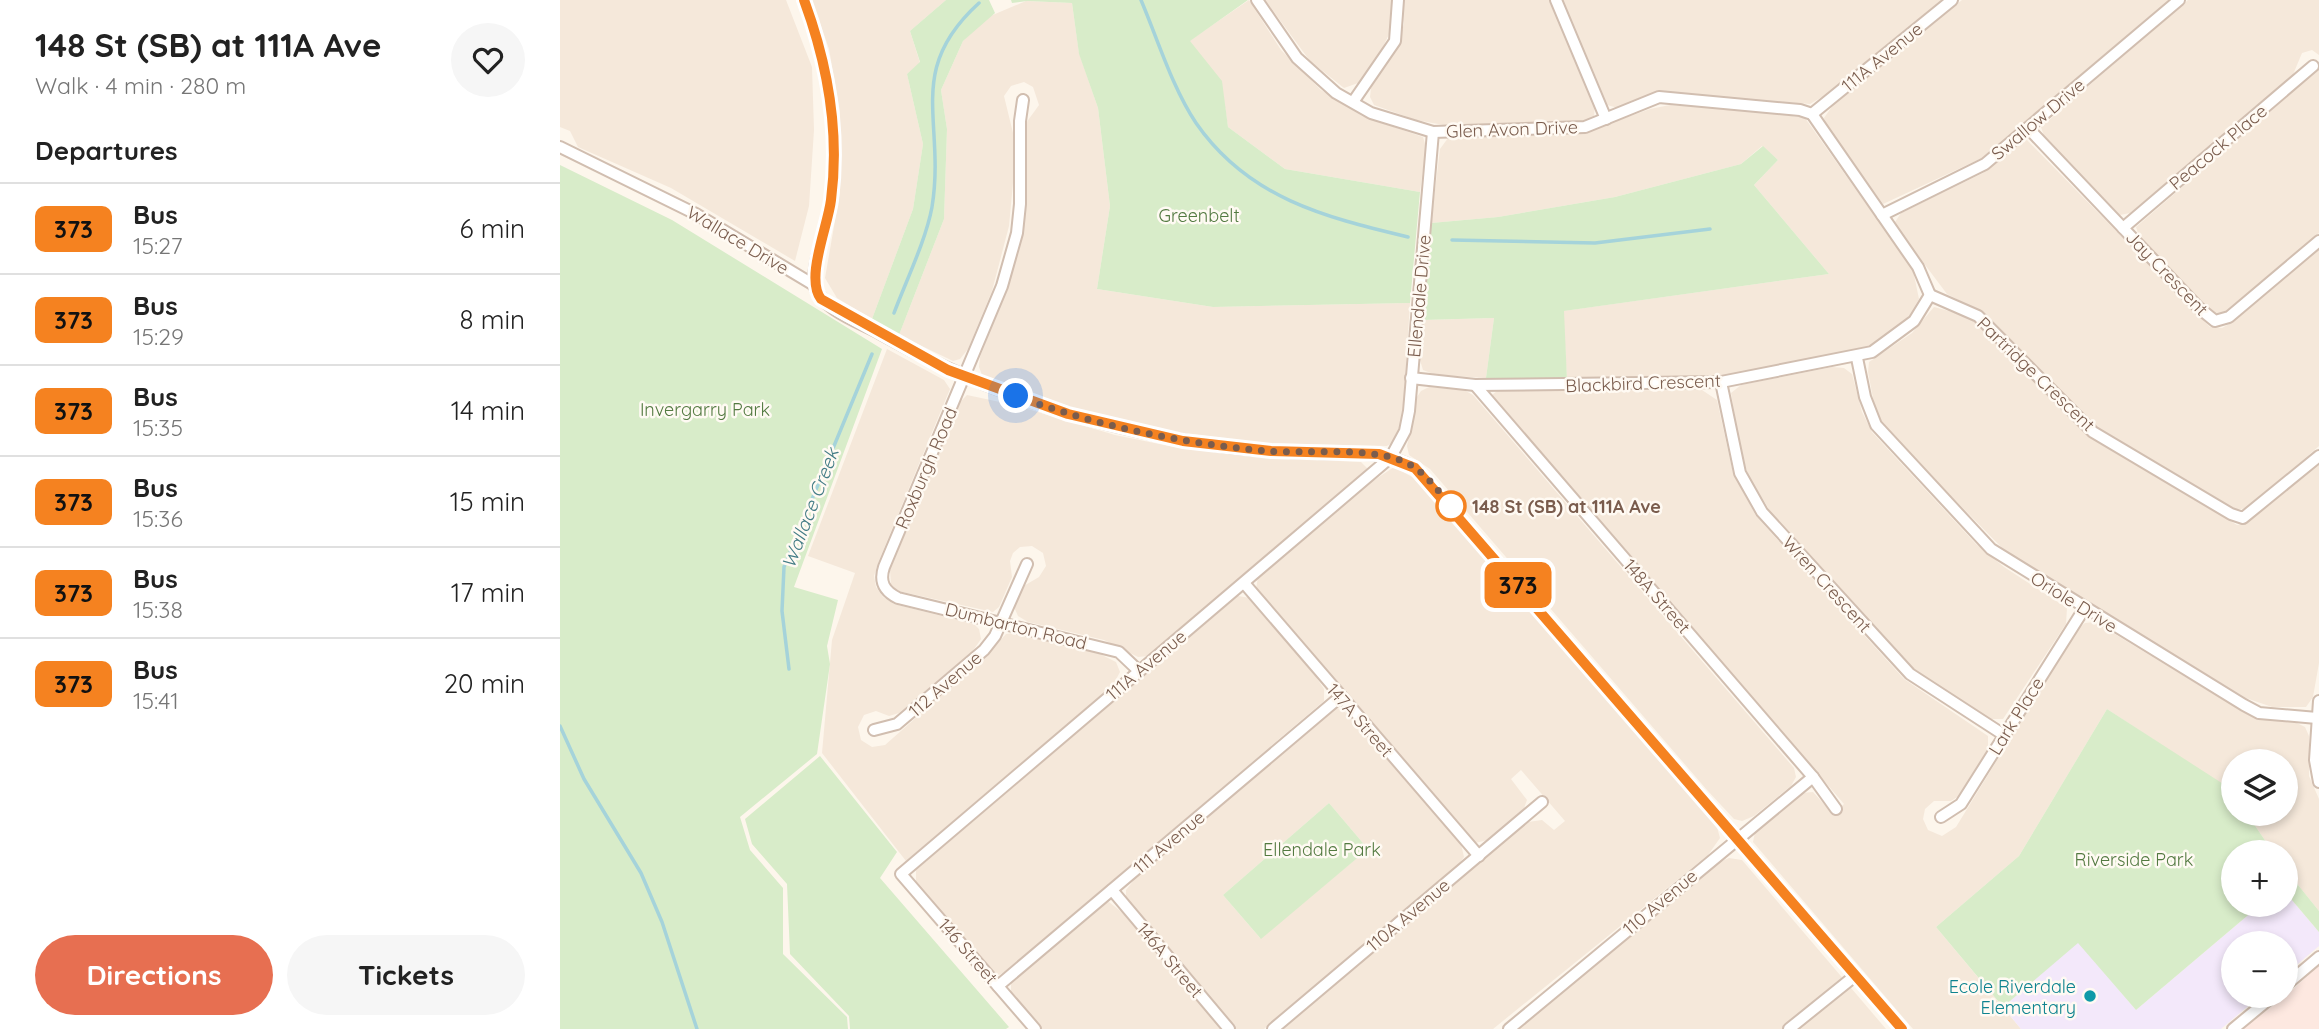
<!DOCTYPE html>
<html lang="en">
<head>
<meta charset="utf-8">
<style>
  body { margin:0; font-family:Quicksand,sans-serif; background:#f6f6f6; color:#222; height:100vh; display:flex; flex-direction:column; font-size:26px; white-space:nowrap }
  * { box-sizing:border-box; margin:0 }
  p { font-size:23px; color:#767676 }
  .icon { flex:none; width:38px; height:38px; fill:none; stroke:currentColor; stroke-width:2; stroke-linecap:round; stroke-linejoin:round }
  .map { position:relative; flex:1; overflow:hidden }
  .panel { display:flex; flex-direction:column; background:#fff; width:560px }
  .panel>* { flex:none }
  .badge { padding:0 14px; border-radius:10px; font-size:24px; line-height:46px }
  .tools { position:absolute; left:1661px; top:749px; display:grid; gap:14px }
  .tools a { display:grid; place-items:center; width:77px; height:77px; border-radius:50%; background:#fff; box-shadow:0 4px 10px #0003; font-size:35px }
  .you { position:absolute; width:35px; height:35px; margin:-18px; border:5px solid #fff; border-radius:50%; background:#1a73e8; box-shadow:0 0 0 10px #1a73e833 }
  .map>.badge { position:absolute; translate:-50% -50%; box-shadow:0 0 0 4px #fff }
  h2 { padding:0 35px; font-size:26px; line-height:63px }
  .round { display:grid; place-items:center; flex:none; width:74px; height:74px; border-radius:37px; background:#f6f6f6 }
  .summary { display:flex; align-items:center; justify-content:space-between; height:119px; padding:0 35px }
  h1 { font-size:33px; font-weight:700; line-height:52px }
  .button { display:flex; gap:14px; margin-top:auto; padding:14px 35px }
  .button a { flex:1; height:80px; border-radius:42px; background:#e76f51; color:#fff; font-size:28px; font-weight:700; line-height:80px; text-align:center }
  .button a+a { background:#f6f6f6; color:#222 }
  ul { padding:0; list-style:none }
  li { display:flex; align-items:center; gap:21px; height:91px; padding:0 35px; border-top:2px solid #e0e0e0 }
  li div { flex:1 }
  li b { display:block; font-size:26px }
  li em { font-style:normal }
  li .badge { min-width:77px; font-weight:700; text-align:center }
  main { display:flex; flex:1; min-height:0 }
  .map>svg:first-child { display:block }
  .residential { fill:#f5e8da; fill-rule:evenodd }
  .commercial { fill:#fde8e0 }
  .education { fill:#f3e8fa }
  .green { fill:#d8ecc9 }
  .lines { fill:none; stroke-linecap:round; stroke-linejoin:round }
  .stream { stroke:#a5d3da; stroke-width:3.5 }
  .minor-casing { stroke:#d1beb0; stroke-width:14 }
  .minor { stroke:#fff; stroke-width:10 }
  .line-casing { stroke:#fff; stroke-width:16 }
  .line { stroke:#f58220; stroke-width:10 }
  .walk { stroke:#7a5c4d; stroke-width:7; stroke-dasharray:0 12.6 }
  .stop-dot { fill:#fff; stroke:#f58220; stroke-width:3.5 }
  .culture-dot { fill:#0f9aa8; stroke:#fffaf3; stroke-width:2.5 }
  .labels { text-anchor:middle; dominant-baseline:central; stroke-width:5; stroke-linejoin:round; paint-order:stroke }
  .street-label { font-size:18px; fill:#7a5c4d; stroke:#fffaf3 }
  .park-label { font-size:18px; fill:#537a41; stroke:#fffaf3 }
  .stop-label { font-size:18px; font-weight:bold; fill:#7a5c4d; stroke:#fffaf3; text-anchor:start }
  .culture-label { font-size:18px; fill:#0d838f; stroke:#fffaf3; text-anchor:end }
  .water-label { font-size:19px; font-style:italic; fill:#437c86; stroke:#fffaf3 }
</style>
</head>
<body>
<main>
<section class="panel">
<div class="summary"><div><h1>148 St (SB) at 111A Ave</h1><p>Walk · 4 min · 280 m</p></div><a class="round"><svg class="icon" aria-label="heart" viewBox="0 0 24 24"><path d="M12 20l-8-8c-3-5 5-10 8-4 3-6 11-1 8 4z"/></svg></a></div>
<h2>Departures</h2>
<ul>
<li><span class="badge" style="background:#f58220;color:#111">373</span><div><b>Bus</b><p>15:27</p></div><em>6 min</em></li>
<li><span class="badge" style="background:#f58220;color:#111">373</span><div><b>Bus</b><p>15:29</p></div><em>8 min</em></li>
<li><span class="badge" style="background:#f58220;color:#111">373</span><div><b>Bus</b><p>15:35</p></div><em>14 min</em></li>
<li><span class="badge" style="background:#f58220;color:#111">373</span><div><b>Bus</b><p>15:36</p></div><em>15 min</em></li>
<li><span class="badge" style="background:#f58220;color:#111">373</span><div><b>Bus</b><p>15:38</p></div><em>17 min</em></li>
<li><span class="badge" style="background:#f58220;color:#111">373</span><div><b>Bus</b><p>15:41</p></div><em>20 min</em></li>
</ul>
<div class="button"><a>Directions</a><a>Tickets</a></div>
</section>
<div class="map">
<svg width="1759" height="1029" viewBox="0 0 1759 1029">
  <rect width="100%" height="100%" fill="#fdf6ec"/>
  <g class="residential">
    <polygon points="0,0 226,0 252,67 254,130 249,206 235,261 111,188 18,147 10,131 0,127"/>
    <polygon points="252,0 386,0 350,31 360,63 347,74 363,144 353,209 312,319 277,298 265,278 280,192 280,112 269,49"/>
    <polygon points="689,0 721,50 761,90 802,116 863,137 866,147 860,192 725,169 668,127 661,81 629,41"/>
    <polygon points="705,0 832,0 832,28 820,53 798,83 784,88 750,61"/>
    <polygon points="842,0 990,0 1035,103 1034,117 1028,122 1017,123 884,125 856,120 814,105 810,97 811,88 839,40 844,24"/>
    <polygon points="1001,0 1382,0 1267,94 1250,104 1102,93 1058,108 1047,105"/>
    <polygon points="1402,0 1609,0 1422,158 1323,204 1265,124 1264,118 1273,105"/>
    <polygon points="1628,0 1759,0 1759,55 1752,50 1742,53 1732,77 1570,213 1560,215 1484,136 1481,127"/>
    <polygon points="466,1 512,3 519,53 538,108 550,206 537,289 653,307 850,303 844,397 840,426 832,443 827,446 700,443 616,432 516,409 422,375 419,367 420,357 447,287 459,244 465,201 466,123 479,105 473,87 464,82 451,86 444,96 453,133 453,183 449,226 432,291 408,349 400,359 393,361 339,335 384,219 387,129 381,90 403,41 428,17"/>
    <polygon points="1759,69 1759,233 1665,312 1654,315 1579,236 1576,227"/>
    <polygon points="1110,105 1199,111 1245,118 1353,270 1359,299 1346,321 1318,342 1296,351 1153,378 1007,380 1003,311 1269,274 1194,185 1218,160 1202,146 1181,164 1055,197 938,217 871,223 880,149 888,138 1023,133 1090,109"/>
    <polygon points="1467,140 1650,327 1662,328 1671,323 1759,249 1759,446 1688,508 1673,510 1532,425 1428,316 1387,294 1338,229 1335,222 1341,213 1423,173 1460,142"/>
    <polygon points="1374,307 1404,315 1425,329 1530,436 1677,525 1687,523 1759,462 1759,663 1753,697 1746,707 1712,707 1686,698 1447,553 1331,435 1316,414 1308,372 1309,362 1352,333"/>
    <polygon points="934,318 926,378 876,375 863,370 860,360 863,320"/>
    <polygon points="327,349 384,380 390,389 318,563 314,576 316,587 323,597 334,604 414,624 419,629 421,639 412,652 339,713 329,716 316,711 304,715 298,727 301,740 312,747 325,745 425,657 446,634 454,633 538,653 556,662 560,672 553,685 346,861 262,753 272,640 295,573 248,556"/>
    <polygon points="1272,367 1284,368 1292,374 1302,412 1312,432 1416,544 1444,567 1507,608 1506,624 1443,719 1430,719 1358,673 1212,514 1189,477 1180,450 1171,393 1181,385"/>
    <polygon points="869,387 904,390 913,395 1234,768 1236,777 1231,786 1194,816 1182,821 1174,819 1147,790 870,469 849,455 847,446 857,397 861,391"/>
    <polygon points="1142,390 1157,400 1173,473 1196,516 1344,679 1428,736 1428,749 1399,796 1391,801 1374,801 1365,809 1363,819 1368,830 1382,836 1396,827 1517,630 1525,623 1535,622 1680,710 1699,718 1737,723 1745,727 1749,736 1749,776 1759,799 1759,911 1726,870 1726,852 1713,852 1687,814 1726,814 1726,761 1673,761 1673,792 1547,709 1459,856 1376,927 1461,1029 1353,1029 1193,842 1195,832 1242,793 1253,792 1273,814 1284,804 932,395 937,391"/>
    <polygon points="407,395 454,405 555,435 619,448 710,458 801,462 808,469 597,650 588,656 578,657 544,640 468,622 458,616 454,607 462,587 479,577 486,566 483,553 472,546 460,547 453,553 450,561 452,577 439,607 433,612 338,591 331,586 330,570 400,402"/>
    <polygon points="834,467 854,478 898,528 1157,827 1160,838 1148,855 933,1029 720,1029 968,822 982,820 994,830 1005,821 961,770 951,779 967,800 964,808 928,840 915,843 696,589 698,577 807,485"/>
    <polygon points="678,596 690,598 756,677 764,689 764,701 446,971 439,975 432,973 356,883 356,870"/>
    <path d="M 775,708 L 782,709 L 789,716 L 901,844 L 904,857 L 895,869 L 704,1029 L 676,1029 L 573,908 L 566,898 L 566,890 L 578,875 ZM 769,803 L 808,849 L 700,938 L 663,895 Z"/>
    <polygon points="1169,858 1182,860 1326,1029 958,1029 1155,864"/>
    <polygon points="549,902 564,914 662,1029 480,1029 451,995 451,982 543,904"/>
  </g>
  <polygon class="commercial" points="1759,965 1759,1029 1682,1029 1726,996"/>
  <polygon class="education" points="1726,893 1759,932 1759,946 1726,974 1726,943 1673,943 1673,996 1700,996 1661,1029 1461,1029 1443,1007 1518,942 1576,1010 1700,905 1726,905"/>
  <g class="green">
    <polygon points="386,0 429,0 435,13 403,41 381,90 387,129 384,219 339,335 312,319 353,209 363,144 347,74 360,62 350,31"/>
    <polygon points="451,0 688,0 630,41 662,81 668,127 725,169 860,192 850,303 653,307 537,289 550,206 538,108 519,54 512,3 467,1 452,3"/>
    <polygon points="1203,146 1218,160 1194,185 1269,274 1004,311 1007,380 926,378 934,318 863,320 871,223 938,217 1055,197 1181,164"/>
    <polygon points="0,165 112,220 322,349 234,587 278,600 267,646 270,664 257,754 180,817 190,850 223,888 223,954 287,1017 288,1029 0,1029"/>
    <polygon points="1547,709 1671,789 1673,814 1687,814 1713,852 1673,852 1673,905 1700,905 1576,1010 1518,943 1443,1007 1376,927 1459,856"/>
    <polygon points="260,756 337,852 320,878 449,1027 446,1029 290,1029 289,1016 230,954 227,884 192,844 185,819"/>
    <polygon points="769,803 808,849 701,939 663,895"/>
    <polygon points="1726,870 1759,911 1759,932 1726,893"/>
  </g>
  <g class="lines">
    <g class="stream">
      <path d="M 581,0 C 598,40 612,87 636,123 C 688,198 764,217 848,237"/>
      <polyline points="892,240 1035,243 1150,229"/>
      <path d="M 334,313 C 346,281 366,240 372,207 C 386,121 344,71 419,3"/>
      <polyline points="229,669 222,611 224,567 312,354"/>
      <polyline points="0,726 24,779 81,873 102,922 137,1029"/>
    </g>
    <defs>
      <g id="minor">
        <path d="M 244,0 C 268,65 280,132 271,201 C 267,228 253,258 254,285"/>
        <polyline points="697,0 737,58 776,93 811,113 873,132 1025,127 1099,97 1240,110 1252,114"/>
        <polyline points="996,0 1046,119"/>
        <path d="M 463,100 L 460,121 L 460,204 L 457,233 L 442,286 L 324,567 C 319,582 324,591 338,598 L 559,652 L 579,671"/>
        <polyline points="793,102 835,41 838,0"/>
        <polyline points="1252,114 1358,267 1370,295"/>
        <polyline points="1252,114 1392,0"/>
        <polyline points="1468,128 1639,308 1655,321 1669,317 1759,241"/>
        <path d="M 0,147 L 136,214 L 254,285 C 262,310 299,322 321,334 C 426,394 542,430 661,446 C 693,451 725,452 757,453 C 791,454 825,450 855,468 L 1342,1029"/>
        <polyline points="1322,215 1425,164 1619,0"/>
        <polyline points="1563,228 1753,66"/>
        <polyline points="1370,295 1418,316 1533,432 1671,514 1683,518 1759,456"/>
        <polyline points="1297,358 1305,397 1316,425 1431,549 1684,705 1699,713 1757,718"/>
        <polyline points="851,378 915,385 1161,382 1312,352 1354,321 1370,295"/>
        <polyline points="1161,382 1180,473 1202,512 1350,674 1444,735"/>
        <polyline points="915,385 1253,777 1276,809"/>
        <polyline points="684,583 919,856"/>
        <polyline points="1759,701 1755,760 1759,782"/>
        <polyline points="314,730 337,724 424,650 435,636 467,564"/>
        <polyline points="1381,817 1401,804 1524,609"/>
        <polyline points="552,890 669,1029"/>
        <polyline points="1726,985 1759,957"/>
        <polyline points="438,986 780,697"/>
        <polyline points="475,1029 341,874 831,457 845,431 849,411 873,132"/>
        <polyline points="713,1029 982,802"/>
        <polyline points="949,1029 1253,777"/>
        <polyline points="1229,1029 1296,975"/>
        <polyline points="1673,1029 1713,996"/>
      </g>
    </defs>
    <use href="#minor" class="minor-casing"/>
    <use href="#minor" class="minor"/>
  </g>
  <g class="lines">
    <defs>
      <path id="line" d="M 244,0 C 268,65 280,131 271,200 C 268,226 245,278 261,299 L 388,370 L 508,414 L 623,441 L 711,451 L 819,454 L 855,468 L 1342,1029"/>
    </defs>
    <use href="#line" class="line-casing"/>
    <use href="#line" class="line"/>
    <path class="walk" d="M 456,396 C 537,426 621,443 707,451 C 746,454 804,447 840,460 C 861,467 877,489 891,506"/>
  </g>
  <circle class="stop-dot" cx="891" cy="506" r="14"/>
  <circle class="culture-dot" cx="1530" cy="996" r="7"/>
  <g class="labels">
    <g class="street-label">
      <text transform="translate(1322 57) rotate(-39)">111A Avenue</text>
      <text transform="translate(1478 119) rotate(-40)">Swallow Drive</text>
      <text transform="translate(952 129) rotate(-2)">Glen Avon Drive</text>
      <text transform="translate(1658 147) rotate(-40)">Peacock Place</text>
      <text transform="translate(178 240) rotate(31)">Wallace Drive</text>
      <text transform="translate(1607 273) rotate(46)">Jay Crescent</text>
      <text transform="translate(859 296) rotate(-85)">Ellendale Drive</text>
      <text transform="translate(1476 374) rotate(44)">Partridge Crescent</text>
      <text transform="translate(1083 383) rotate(-2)">Blackbird Crescent</text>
      <text transform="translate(366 468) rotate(-67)">Roxburgh Road</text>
      <text transform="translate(1267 584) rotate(48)">Wren Crescent</text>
      <text transform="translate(1097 596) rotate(49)">148A Street</text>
      <text transform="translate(1514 602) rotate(32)">Oriole Drive</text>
      <text transform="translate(456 626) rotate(14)">Dumbarton Road</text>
      <text transform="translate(586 665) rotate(-40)">111A Avenue</text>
      <text transform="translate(385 684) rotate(-41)">112 Avenue</text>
      <text transform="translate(1456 716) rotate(-58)">Lark Place</text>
      <text transform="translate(800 720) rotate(49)">147A Street</text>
      <text transform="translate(609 842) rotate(-40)">111 Avenue</text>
      <text transform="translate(1100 902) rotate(-40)">110 Avenue</text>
      <text transform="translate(848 915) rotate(-40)">110A Avenue</text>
      <text transform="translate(408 951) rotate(49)">146 Street</text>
      <text transform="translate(610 960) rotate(50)">146A Street</text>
    </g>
    <g class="park-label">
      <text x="639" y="215">Greenbelt</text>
      <text x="145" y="409">Invergarry Park</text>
      <text x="762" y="849">Ellendale Park</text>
      <text x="1574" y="859">Riverside Park</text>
    </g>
    <g class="stop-label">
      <text x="912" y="506">148 St (SB) at 111A Ave</text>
    </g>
    <g class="culture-label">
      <text x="1516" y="986">Ecole Riverdale<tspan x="1516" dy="21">Elementary</tspan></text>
    </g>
    <g class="water-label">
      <text transform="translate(250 508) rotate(-69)">Wallace Creek</text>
    </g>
  </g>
</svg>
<div class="tools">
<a><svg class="icon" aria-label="layers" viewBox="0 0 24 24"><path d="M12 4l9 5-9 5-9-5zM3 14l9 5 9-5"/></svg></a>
<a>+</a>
<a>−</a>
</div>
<div class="you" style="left:456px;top:396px"></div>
<b class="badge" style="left:958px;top:585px;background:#f58220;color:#111">373</b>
</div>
</main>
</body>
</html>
